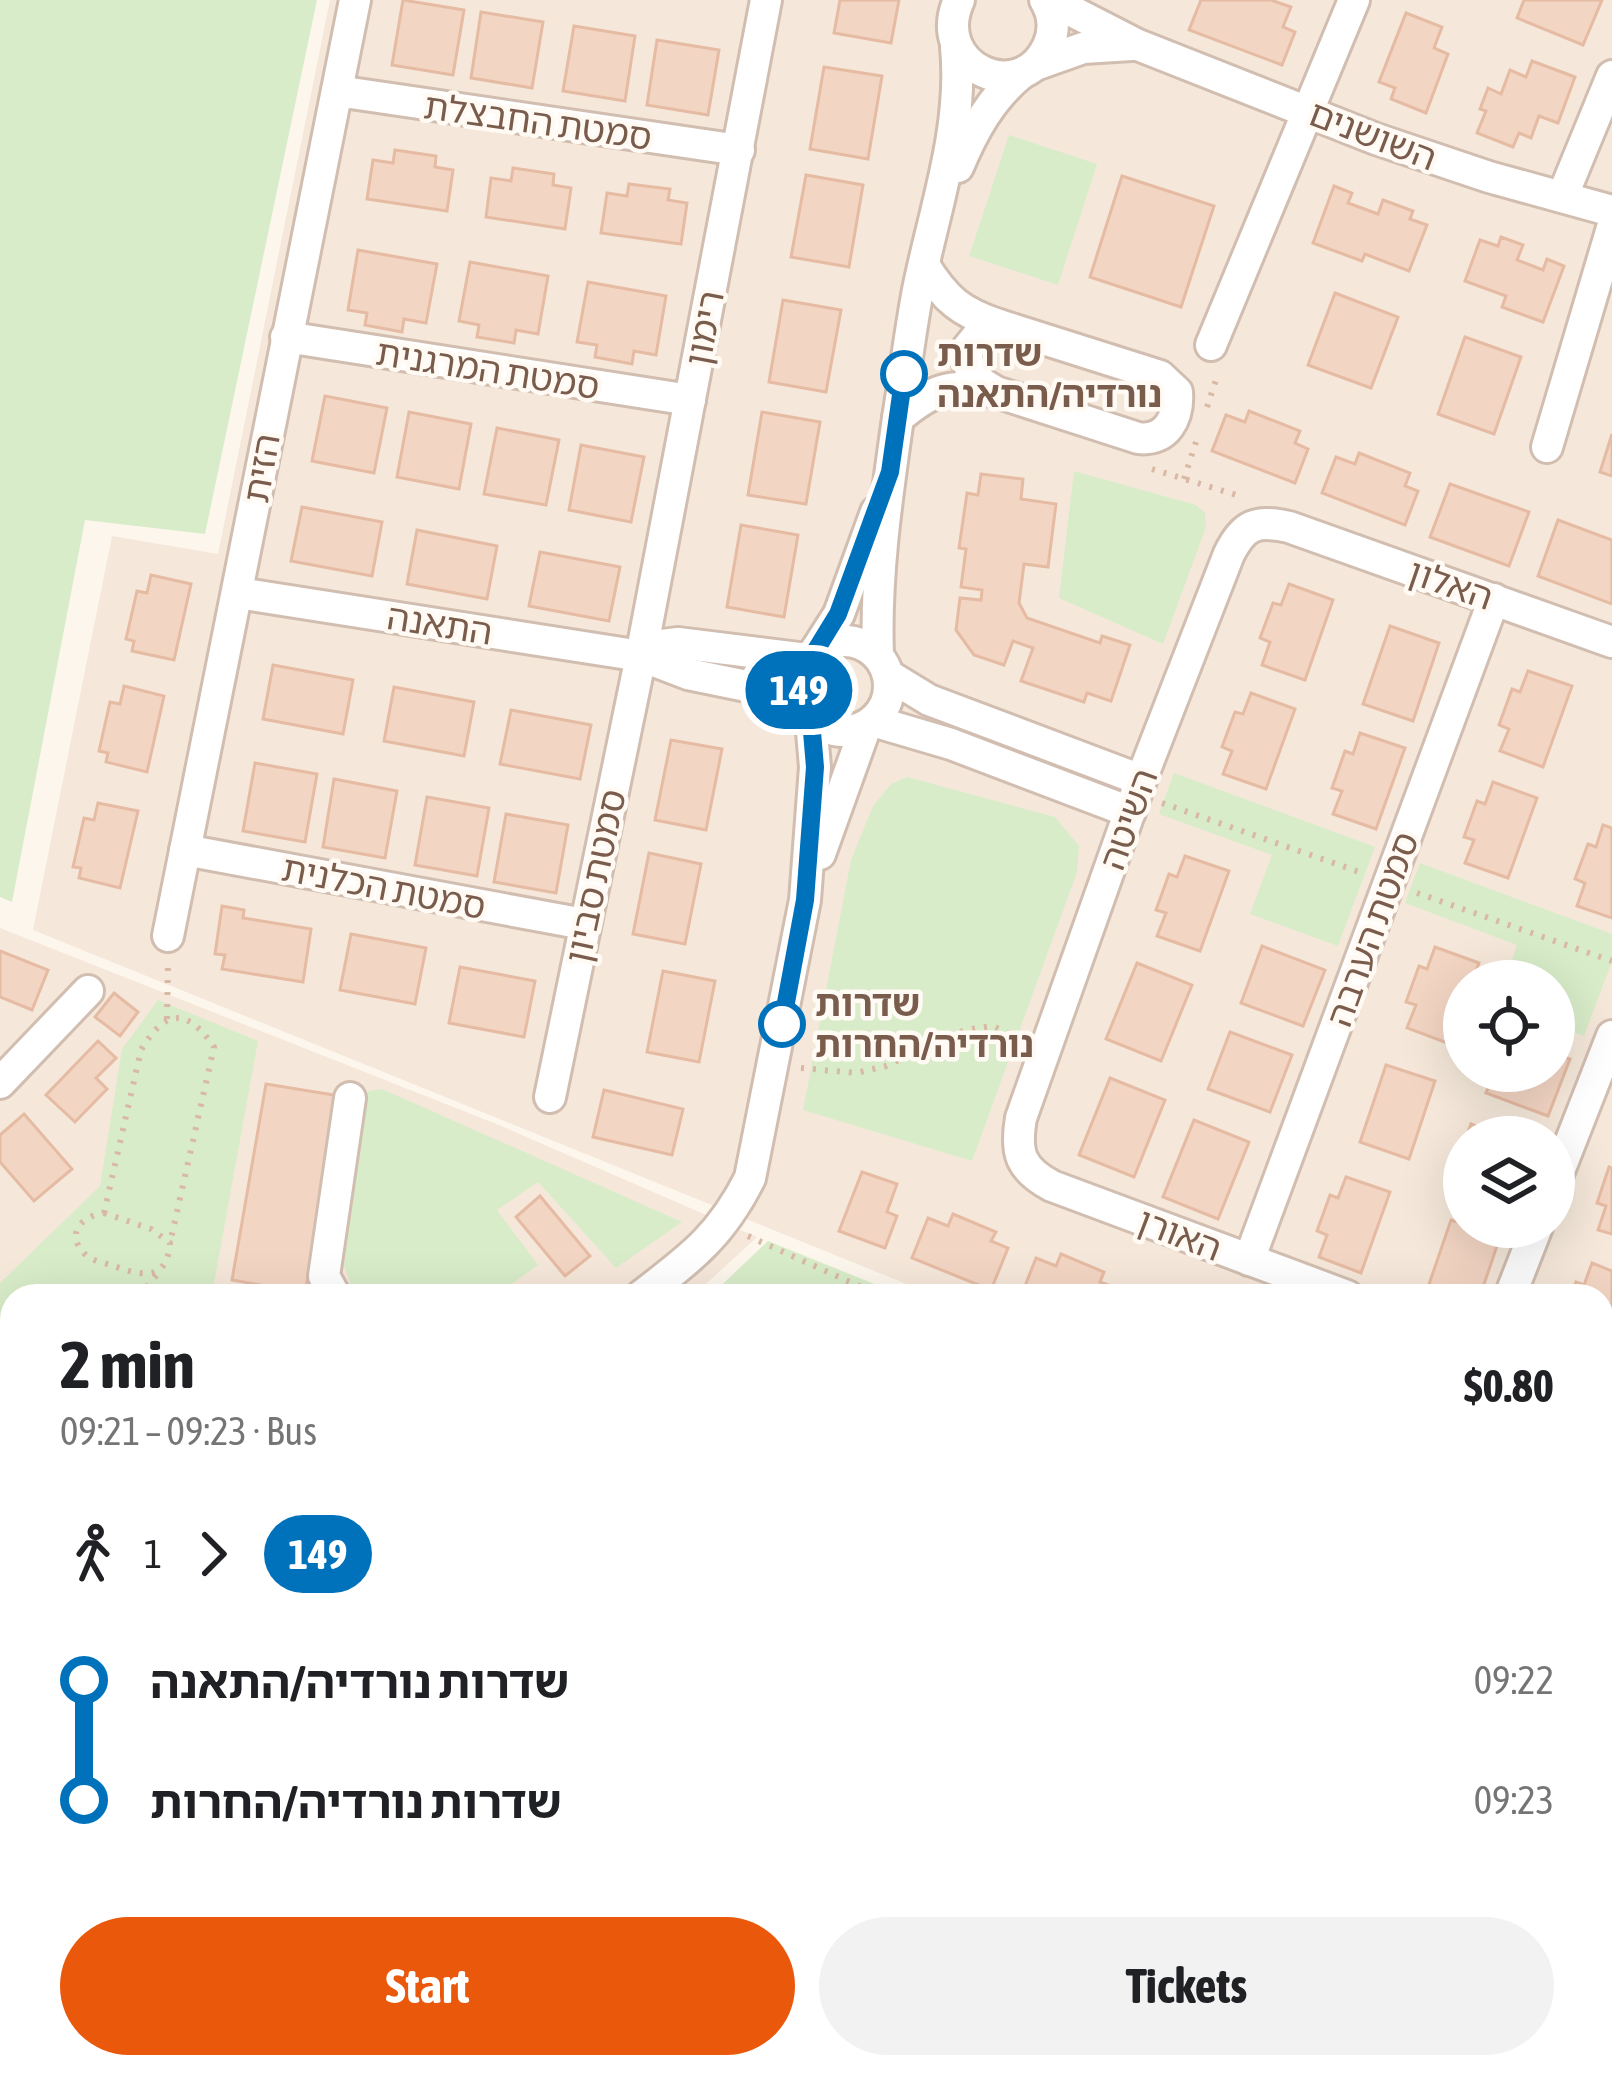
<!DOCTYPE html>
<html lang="en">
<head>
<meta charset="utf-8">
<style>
  body { margin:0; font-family:"Asap Condensed","Noto Sans Hebrew",sans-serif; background:#f2f2f2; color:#202124; height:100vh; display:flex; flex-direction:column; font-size:45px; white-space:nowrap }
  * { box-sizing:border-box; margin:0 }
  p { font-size:39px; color:#757577 }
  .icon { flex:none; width:66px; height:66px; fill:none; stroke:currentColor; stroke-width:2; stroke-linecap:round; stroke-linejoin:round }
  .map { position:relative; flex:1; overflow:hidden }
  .details { position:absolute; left:0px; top:1284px; width:1614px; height:795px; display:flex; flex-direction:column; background:#fff; border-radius:36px 36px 0 0; box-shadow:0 12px 48px #0002 }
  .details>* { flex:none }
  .badge { padding:0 24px; border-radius:39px; font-size:42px; line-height:78px }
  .fabs { position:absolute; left:1443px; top:960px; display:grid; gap:24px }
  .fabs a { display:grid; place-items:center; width:132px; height:132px; border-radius:50%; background:#fff; box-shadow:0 12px 48px #0002; font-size:60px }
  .map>.badge { position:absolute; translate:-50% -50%; box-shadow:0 0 0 6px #fff }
  .legs { display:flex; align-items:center; gap:18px; height:132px; padding:0 60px; font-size:39px }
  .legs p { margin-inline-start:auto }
  .head { display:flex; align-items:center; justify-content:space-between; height:204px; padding:0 60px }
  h1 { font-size:66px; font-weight:700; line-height:90px }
  .action { display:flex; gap:24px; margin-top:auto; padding:24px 60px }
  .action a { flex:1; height:138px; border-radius:72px; background:#ea580c; color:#fff; font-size:48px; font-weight:700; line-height:138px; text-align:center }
  .action a+a { background:#f2f2f2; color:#202124 }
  ul { padding:0 60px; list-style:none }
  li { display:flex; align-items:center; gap:42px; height:120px; font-size:45px }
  li i { display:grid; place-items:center; width:18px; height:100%; margin:0 15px; background:currentColor }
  li i::after { content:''; width:30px; height:30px; margin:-15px; border:9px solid; border-radius:50%; background:#fff }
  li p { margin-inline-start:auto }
  li:first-child i { background:linear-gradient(#0000 50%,currentColor 0) }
  li:last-child i { background:linear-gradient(currentColor 50%,#0000 0) }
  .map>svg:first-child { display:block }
  .residential { fill:#f5e8da; fill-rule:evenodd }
  .industrial { fill:#efe9e4 }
  .green { fill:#d8ecc9 }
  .building { fill:#f3d5c3; stroke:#e6bba3; stroke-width:3 }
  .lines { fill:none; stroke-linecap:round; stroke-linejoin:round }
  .minor-casing { stroke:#d1beb0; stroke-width:36 }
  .path { stroke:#d9b8a5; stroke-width:6; stroke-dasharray:3 9; stroke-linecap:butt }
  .minor { stroke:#fff; stroke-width:30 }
  .line-1-casing { stroke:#fff; stroke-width:27 }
  .line-1 { stroke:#0072bc; stroke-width:18 }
  .stop-1-dot { fill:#fff; stroke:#0072bc; stroke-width:6 }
  .labels { text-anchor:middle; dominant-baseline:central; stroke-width:9; stroke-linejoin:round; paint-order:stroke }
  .street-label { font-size:36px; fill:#7a5c4d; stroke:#fffaf3 }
  .stop-label { font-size:36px; font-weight:bold; fill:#7a5c4d; stroke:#fffaf3; text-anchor:start }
</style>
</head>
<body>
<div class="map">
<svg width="1612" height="2078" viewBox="0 0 1612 2078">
  <rect width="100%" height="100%" fill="#fdf6ec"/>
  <g class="residential">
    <path d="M 330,0 L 1612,0 L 1612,1555 L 1602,1554 L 1602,1296 L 936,1296 L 33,930 L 112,536 L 218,554 ZM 1464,981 L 1554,981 L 1554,1071 L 1464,1071 ZM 1464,1137 L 1554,1137 L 1554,1227 L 1464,1227 Z"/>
    <polygon points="0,928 499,1125 757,1237 693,1296 12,1296 12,2067 1602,2067 1602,1996 1609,2001 1612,2013 1612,2078 0,2078"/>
  </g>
  <polygon class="industrial" points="1602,1996 1609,2001 1612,2013 1612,2078 554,2078 549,2067 1602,2067"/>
  <g class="green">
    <polygon points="0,0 317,0 205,534 85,520 12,902 0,897"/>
    <polygon points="1009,135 1097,164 1058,285 969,256"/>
    <polygon points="1074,471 1196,505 1205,513 1206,527 1163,644 1059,598"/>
    <polygon points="1174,773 1375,847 1338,946 1250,914 1272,855 1159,814"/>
    <polygon points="907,777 1055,817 1079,846 1077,872 972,1161 803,1110 851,860 873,806 891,784"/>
    <polygon points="1420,863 1612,934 1612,961 1584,1036 1554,1025 1554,981 1505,981 1517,945 1405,903"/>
    <polygon points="158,1000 258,1041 213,1289 237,1296 12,1296 12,1373 0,1354 0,1283 100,1186 122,1049"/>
    <polygon points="382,1089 682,1222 616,1268 538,1182 497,1210 538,1265 495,1296 362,1296 351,1285 344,1265 368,1091"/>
    <polygon points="768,1241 904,1296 710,1296"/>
    <polygon points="1602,2053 1609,2078 1519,2078 1521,2067 1602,2067"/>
  </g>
  <g class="building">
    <polygon points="403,0 464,10 453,75 392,65"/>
    <polygon points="840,0 899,0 891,43 834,33"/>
    <polygon points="1201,0 1271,0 1291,7 1283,27 1295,32 1282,65 1189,30"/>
    <polygon points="1524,0 1602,0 1583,45 1517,18"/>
    <polygon points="481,12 543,22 532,88 471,78"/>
    <polygon points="1406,13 1442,27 1434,48 1448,54 1426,113 1391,99 1395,88 1379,82"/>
    <polygon points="574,26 635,36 625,101 563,91"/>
    <polygon points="657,40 719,50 708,115 647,105"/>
    <polygon points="1532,61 1575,77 1558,123 1539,116 1531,138 1519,133 1513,147 1477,133 1486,111 1480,109 1488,88 1501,94 1510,70 1526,77"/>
    <polygon points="824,67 882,76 868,159 810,149"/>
    <polygon points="395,150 436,156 435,167 453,170 447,211 367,199 373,160 393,163"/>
    <polygon points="513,168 554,174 553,185 571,188 565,229 486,217 491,178 511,181"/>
    <polygon points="806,175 863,185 849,267 791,257"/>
    <polygon points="1122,176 1214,206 1181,307 1090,277"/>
    <polygon points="629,184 670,189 668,200 687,203 681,244 601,233 607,193 627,196"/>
    <polygon points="1334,186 1352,193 1348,203 1378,214 1383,200 1413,211 1410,219 1427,225 1409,271 1365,254 1362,261 1313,243"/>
    <polygon points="1501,237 1523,245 1517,260 1543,270 1547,259 1564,266 1543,322 1502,307 1506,296 1465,281 1480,240 1498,246"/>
    <polygon points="358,250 437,264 426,323 404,319 402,332 365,325 367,313 348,310"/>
    <polygon points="470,262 548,276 538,334 516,330 514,343 477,337 479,325 459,321"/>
    <polygon points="588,282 666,296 656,355 634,351 632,364 595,357 597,345 577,342"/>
    <polygon points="1335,293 1398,317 1371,388 1308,365"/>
    <polygon points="783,300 841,310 826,392 769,382"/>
    <polygon points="1465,337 1521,357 1494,434 1438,414"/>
    <polygon points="325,396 387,408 374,473 312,461"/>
    <polygon points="1249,411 1300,431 1295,443 1308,449 1295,483 1212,451 1226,415 1245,422"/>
    <polygon points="409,412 471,424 459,489 397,477"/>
    <polygon points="762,412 820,422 806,504 748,495"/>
    <polygon points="497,428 559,440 546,505 484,494"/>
    <polygon points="1612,434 1612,476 1600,472"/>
    <polygon points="581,445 644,457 631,522 569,510"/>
    <polygon points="1359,453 1410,473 1405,486 1418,491 1405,525 1322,493 1336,457 1355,464"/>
    <polygon points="981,474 1023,479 1021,499 1056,504 1048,567 1024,564 1019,603 1027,618 1100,643 1102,636 1130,645 1111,701 1087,693 1084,702 1021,681 1033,648 1013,641 1004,665 974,655 956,630 960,598 981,600 982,590 961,587 966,549 959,548 967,493 978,495"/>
    <polygon points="1450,484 1529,512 1509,566 1430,537"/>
    <polygon points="302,507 382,522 372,576 291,561"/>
    <polygon points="1558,520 1612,540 1612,604 1538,576"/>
    <polygon points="741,525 798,535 784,617 727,607"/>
    <polygon points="417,530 497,546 487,599 407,584"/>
    <polygon points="540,552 620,567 609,621 529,606"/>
    <polygon points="151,575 191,584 174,660 132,651 134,641 126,639 137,591 147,593"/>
    <polygon points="1289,584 1333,600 1305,680 1262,665 1270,642 1260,638 1273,603 1281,605"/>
    <polygon points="1390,626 1439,643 1413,721 1363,704"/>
    <polygon points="273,665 353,680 343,734 263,719"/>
    <polygon points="1528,671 1572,686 1543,767 1500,751 1509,729 1499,725 1512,689 1520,692"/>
    <polygon points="124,686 164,696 147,772 106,762 108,753 99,751 110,702 120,704"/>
    <polygon points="394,687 474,702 464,756 384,741"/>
    <polygon points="1251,693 1295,709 1266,789 1223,774 1232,751 1222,747 1235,712 1243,714"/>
    <polygon points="511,710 591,725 580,779 500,764"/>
    <polygon points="1360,733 1405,748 1376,829 1333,814 1342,791 1332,788 1345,751 1353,754"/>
    <polygon points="671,740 722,749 706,830 655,820"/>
    <polygon points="255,763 317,774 305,842 243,831"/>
    <polygon points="334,779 397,791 385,858 323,847"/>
    <polygon points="1493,782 1537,798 1508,878 1465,863 1474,840 1464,837 1477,801 1485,804"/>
    <polygon points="427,797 489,808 477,876 415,865"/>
    <polygon points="98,803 138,811 120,888 79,878 81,868 73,867 84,818 94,820"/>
    <polygon points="506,814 568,825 556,893 494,882"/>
    <polygon points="1603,825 1612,828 1612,918 1577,906 1585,883 1575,879 1588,844 1596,847"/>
    <polygon points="649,853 701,864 685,944 633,934"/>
    <polygon points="1185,856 1229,871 1200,951 1157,936 1166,913 1156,910 1169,874 1177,877"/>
    <polygon points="222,906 244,910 243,918 311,929 303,982 222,969 225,955 215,954"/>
    <polygon points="351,934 426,948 415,1004 340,990"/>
    <polygon points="1262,946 1325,970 1303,1026 1241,1003"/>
    <polygon points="1435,947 1479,963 1472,981 1464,981 1464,1005 1450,1044 1407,1028 1416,1005 1406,1002 1419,966 1427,969"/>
    <polygon points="0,951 48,970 32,1010 0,997"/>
    <polygon points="1137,963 1192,985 1161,1061 1106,1039"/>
    <polygon points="460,967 535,981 524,1037 449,1023"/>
    <polygon points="663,971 715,981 699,1062 647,1052"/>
    <polygon points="114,993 138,1012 120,1036 95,1017"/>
    <polygon points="1230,1032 1292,1055 1270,1112 1208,1089"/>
    <polygon points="98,1041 116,1058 96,1078 107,1089 75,1122 46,1095"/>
    <polygon points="1554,1054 1570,1059 1548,1116 1486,1093 1495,1071 1554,1071"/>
    <polygon points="1386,1065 1435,1081 1409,1159 1360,1142"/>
    <polygon points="1110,1078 1165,1100 1134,1177 1079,1155"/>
    <polygon points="266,1084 340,1096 305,1293 232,1280"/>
    <polygon points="604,1090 683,1109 672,1155 593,1137"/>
    <polygon points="24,1114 72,1169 34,1201 0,1162 0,1135"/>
    <polygon points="1194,1120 1249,1142 1218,1219 1163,1197"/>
    <polygon points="1471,1124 1505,1137 1466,1137"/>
    <polygon points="1464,1144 1464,1187 1450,1181"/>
    <polygon points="1609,1167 1612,1168 1612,1234 1598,1230 1606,1206 1597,1203"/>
    <polygon points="862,1172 897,1184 887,1212 897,1216 885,1248 839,1231"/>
    <polygon points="1346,1177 1390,1192 1361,1273 1319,1257 1327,1235 1317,1231 1330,1195 1338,1198"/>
    <polygon points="540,1196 590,1256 565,1276 516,1217"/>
    <polygon points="953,1214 996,1232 991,1241 1008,1248 991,1290 912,1258 928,1218 948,1226"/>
    <polygon points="1451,1220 1464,1224 1464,1227 1472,1227 1500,1237 1480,1296 1425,1296"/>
    <polygon points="1061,1254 1104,1272 1100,1282 1116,1288 1113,1296 1021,1296 1036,1258 1056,1266"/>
    <polygon points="1592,1263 1612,1271 1612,1346 1607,1360 1602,1358 1602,1296 1571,1296 1576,1282 1584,1285"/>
    <polygon points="0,1644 12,1662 12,1699 3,1705 0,1700"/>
    <polygon points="12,1855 12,1919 6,1924 0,1916 0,1865"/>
    <polygon points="109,2067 151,2067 159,2078 112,2078 106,2069"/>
    <polygon points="322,2067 379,2067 384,2078 327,2078"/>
    <polygon points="791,2067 831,2067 836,2078 795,2078"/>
    <polygon points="929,2067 1027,2067 1032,2078 934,2078"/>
    <polygon points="1297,2067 1362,2067 1374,2078 1308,2078"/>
    <polygon points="1405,2067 1478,2067 1468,2078 1417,2078"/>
  </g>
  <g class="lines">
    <defs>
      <g id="minor">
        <path d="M 959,0 C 929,66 1020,108 1048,46 C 1055,31 1054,15 1045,0"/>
        <polyline points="1050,0 1138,45 1376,139 1489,177 1612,211"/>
        <polyline points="1035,65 1083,48 1132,45"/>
        <polyline points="337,91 739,150"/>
        <path d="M 958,167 C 973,131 991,98 1022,73"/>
        <polyline points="1563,195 1612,76"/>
        <path d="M 924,265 C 945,299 960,312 999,325"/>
        <path d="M 999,325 L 1160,376 L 1177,392 C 1179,417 1167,442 1138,438 L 996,392 L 983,384 L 973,374 L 967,361 L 967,349 L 984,328 Z"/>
        <polyline points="286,337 690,400"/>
        <polyline points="1211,345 1354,0"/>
        <path d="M 898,418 C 930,391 950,382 991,391"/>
        <polyline points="1547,447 1612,228"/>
        <polyline points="238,593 641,656 688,674 785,694 802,703"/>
        <circle cx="844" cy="686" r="45"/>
        <polyline points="816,650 839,614 876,512"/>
        <path d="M 878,655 C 875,576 887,496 898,418 C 905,375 910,332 918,290 C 934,210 964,129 956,47"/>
        <polyline points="641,656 662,645 678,643 807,659"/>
        <polyline points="888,675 929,700 1141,780"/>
        <polyline points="873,721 951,744 1130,812"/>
        <polyline points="185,850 584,924"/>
        <polyline points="820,854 866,726"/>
        <polyline points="168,936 355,0"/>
        <polyline points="0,1083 88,991"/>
        <polyline points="550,1097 641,656 766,0"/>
        <polyline points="1554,1184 1612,1036"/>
        <polyline points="1249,1260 1494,599"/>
        <polyline points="335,1296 324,1276 350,1098"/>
        <path d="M 641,1296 C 691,1258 721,1236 750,1178 L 805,900 L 815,767 L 812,732 L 805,710"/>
        <path d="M 1347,1296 L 1052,1186 C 1020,1169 1015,1153 1021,1118 L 1141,780 L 1229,554 C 1244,524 1256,520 1289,527 L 1612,642"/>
        <polyline points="1510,1296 1537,1227"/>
        <polyline points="1602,1391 1612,1395"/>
        <polyline points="0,1409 12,1428"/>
        <polyline points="0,1740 12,1731"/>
        <polyline points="0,2003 12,2018"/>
        <polyline points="49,2067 57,2078"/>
        <polyline points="417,2067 424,2078"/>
        <polyline points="899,2067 903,2078"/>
        <polyline points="525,2078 536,2072"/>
        <polyline points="628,2078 646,2067"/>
        <polyline points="1491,2078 1496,2067"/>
      </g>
    </defs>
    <use href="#minor" class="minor-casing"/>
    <g class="path">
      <polyline points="1207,407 1218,374"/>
      <polyline points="1152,469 1243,497"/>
      <polyline points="1184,479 1196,442"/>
      <polyline points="1162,803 1365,874"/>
      <polyline points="1417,893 1612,961"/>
      <polyline points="167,1019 168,964"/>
      <polyline points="801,1068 856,1073 886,1066 965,1030 992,1026 1022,1039"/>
      <path d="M 104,1213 L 141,1050 C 165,1010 186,1006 214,1047 L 170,1243"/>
      <path d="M 104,1213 L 151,1229 L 170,1243 C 167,1284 139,1275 111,1265 C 102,1262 91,1261 84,1253 C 65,1233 82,1216 104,1213 Z"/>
      <polyline points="748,1236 881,1296"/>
      <polyline points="139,1296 160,1271"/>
      <polyline points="0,1341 12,1341"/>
      <polyline points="1602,1608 1612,1609"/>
    </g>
    <use href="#minor" class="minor"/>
  </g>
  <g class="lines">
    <defs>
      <polyline id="line-1" points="782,1024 805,900 815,767 812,732 800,697 798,683 807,659 816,650 838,614 890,472 904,374"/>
    </defs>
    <use href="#line-1" class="line-1-casing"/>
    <use href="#line-1" class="line-1"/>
  </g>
  <g class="stop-1-dot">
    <circle cx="904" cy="374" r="21"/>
    <circle cx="782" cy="1024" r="21"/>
  </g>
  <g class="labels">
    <g class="street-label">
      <text transform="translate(538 121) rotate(8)">סמטת החבצלת</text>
      <text transform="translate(1373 135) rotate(21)">השושנים</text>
      <text transform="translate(704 328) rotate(-79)">רימון</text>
      <text transform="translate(488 369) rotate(9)">סמטת המרגנית</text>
      <text transform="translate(261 468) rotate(-80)">הזית</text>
      <text transform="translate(1451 584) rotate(19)">האלון</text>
      <text transform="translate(440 624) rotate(9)">התאנה</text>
      <text transform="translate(1128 819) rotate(-70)">השיטה</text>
      <text transform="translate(595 876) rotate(-78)">סמטת סביון</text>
      <text transform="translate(384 887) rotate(11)">סמטת הכלנית</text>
      <text transform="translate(1372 929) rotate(-70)">סמטת הערבה</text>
      <text transform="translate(1180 1234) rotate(21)">האורן</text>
    </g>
    <g class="stop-label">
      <text x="937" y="353">שדרות<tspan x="937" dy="41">נורדיה/התאנה</tspan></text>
      <text x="815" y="1003">שדרות<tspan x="815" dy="41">נורדיה/החרות</tspan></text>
    </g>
  </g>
</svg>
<div class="fabs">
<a><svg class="icon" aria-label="locate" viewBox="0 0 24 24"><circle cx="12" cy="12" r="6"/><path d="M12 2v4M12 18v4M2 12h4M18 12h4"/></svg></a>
<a><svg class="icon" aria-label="layers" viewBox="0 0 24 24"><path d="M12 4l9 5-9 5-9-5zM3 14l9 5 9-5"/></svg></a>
</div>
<b class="badge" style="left:799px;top:690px;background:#0072bc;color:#fff">149</b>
<section class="details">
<div class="head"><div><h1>2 min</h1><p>09:21 – 09:23 · Bus</p></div><b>$0.80</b></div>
<div class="legs"><svg class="icon" aria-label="walk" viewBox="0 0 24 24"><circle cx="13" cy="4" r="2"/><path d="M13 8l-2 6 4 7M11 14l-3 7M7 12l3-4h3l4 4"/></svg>1<svg class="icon" aria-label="forward" viewBox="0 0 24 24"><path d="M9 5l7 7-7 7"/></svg><b class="badge" style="background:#0072bc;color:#fff">149</b></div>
<ul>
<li><i style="color:#0072bc"></i><b>שדרות נורדיה/התאנה</b><p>09:22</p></li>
<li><i style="color:#0072bc"></i><b>שדרות נורדיה/החרות</b><p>09:23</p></li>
</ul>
<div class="action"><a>Start</a><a>Tickets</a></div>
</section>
</div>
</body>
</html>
